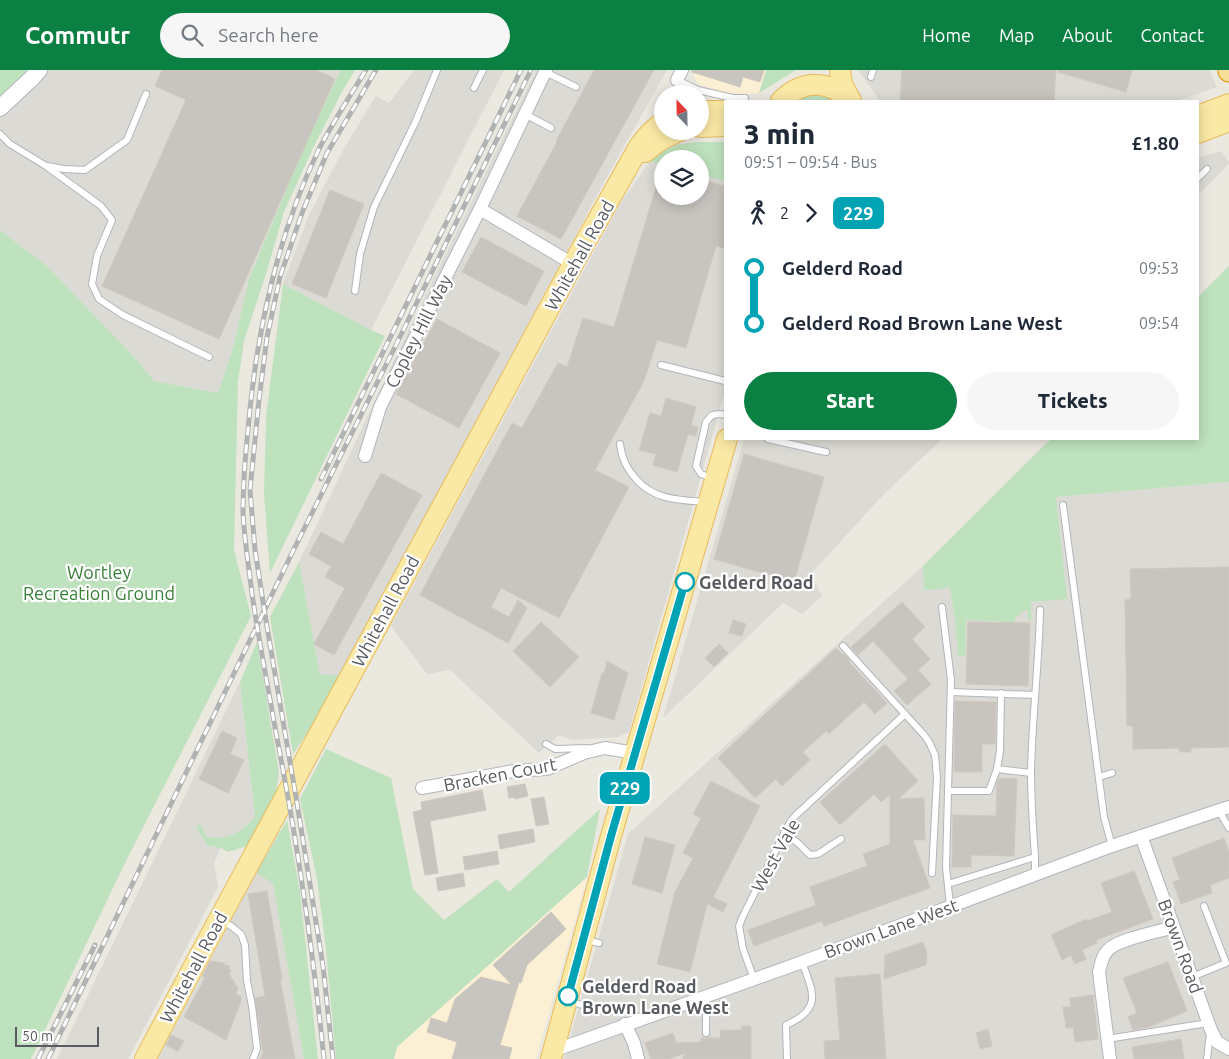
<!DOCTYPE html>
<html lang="en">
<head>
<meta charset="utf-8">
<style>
  body { margin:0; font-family:Ubuntu,sans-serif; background:#f6f6f7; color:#1f2937; height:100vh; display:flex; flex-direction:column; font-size:19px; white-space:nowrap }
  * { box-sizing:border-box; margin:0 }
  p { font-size:16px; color:#747a83 }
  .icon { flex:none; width:28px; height:28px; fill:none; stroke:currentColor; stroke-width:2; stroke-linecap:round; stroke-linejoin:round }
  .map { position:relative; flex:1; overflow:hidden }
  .sheet { position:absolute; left:724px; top:30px; width:475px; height:340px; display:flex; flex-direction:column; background:#fff; border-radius:0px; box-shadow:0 2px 12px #0003 }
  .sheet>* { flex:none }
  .badge { padding:0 10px; border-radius:8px; font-size:18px; line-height:32px }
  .needle { width:32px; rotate:338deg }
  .tools { position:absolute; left:654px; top:15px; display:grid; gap:10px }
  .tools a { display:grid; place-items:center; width:55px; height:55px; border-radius:50%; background:#fff; box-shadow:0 2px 12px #0003; font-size:25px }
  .scale { position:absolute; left:15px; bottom:12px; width:84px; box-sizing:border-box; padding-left:5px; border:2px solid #585c60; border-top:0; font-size:14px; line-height:18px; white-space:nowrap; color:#585c60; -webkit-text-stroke:4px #fff; paint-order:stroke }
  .map>.badge { position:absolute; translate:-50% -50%; box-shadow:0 0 0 2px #fff }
  .legs { display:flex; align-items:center; gap:8px; height:55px; padding:0 20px; font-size:16px }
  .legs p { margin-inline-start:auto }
  .headline { display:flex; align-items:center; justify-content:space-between; height:85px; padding:0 20px }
  h1 { font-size:28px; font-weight:800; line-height:38px }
  .action { display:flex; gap:10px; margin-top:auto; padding:10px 20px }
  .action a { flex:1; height:58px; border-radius:30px; background:#0b8043; color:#fff; font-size:20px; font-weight:800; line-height:58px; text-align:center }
  .action a+a { background:#f6f6f7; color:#1f2937 }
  ul { padding:0 20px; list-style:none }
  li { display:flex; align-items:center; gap:18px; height:55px; font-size:19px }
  li i { display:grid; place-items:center; width:8px; height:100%; margin:0 6px; background:currentColor }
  li i::after { content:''; width:12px; height:12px; margin:-6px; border:4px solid; border-radius:50%; background:#fff }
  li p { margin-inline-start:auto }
  li:first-child i { background:linear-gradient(#0000 50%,currentColor 0) }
  li:last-child i { background:linear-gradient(currentColor 50%,#0000 0) }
  header { display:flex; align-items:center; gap:30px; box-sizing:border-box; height:70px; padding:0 25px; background:#0b8043; color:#fff }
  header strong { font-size:24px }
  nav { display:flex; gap:28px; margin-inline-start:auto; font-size:18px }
  .search { width:350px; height:45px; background:#f6f6f7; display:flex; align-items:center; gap:12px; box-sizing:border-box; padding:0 18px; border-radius:28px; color:#747a83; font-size:19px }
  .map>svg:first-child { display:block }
  .commercial { fill:#fbf0d4 }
  .industrial { fill:#dcdad4 }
  .green { fill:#bee2bd }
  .building { fill:#c8c4bf; stroke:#cfc9be }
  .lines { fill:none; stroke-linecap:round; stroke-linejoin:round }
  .service-casing { stroke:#b2b6ba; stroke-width:8 }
  .minor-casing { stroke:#b2b6ba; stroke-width:14 }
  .tertiary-casing { stroke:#b2b6ba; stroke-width:18 }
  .primary-casing { stroke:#e9ba5b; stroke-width:22 }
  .trunk-casing { stroke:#de930c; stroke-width:23 }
  .service { stroke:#fff; stroke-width:6 }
  .minor { stroke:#fff; stroke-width:12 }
  .tertiary { stroke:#fff; stroke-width:16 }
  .primary { stroke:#fae8a5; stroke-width:20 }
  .trunk { stroke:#f8df98; stroke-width:21 }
  .rail-casing { stroke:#b1b2b2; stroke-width:5 }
  .rail { stroke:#fff; stroke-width:3; stroke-dasharray:9; stroke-linecap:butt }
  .line-1-casing { stroke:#fff; stroke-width:11 }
  .line-1 { stroke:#00a3b4; stroke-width:8 }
  .stop-1-dot { fill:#fff; stroke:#00a3b4; stroke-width:2.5 }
  .labels { text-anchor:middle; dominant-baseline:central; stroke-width:4.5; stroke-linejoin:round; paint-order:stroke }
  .street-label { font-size:18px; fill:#585c60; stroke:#fff }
  .park-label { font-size:18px; fill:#387f38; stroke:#fff }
  .stop-label { font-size:18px; font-weight:bold; fill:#585c60; stroke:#fff; text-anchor:start }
</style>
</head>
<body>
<header>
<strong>Commutr</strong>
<div class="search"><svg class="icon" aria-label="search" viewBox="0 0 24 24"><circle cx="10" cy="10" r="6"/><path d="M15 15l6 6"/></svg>Search here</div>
<nav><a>Home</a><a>Map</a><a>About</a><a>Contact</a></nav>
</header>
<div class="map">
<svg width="1229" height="989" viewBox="0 0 1229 989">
  <rect width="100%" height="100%" fill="#ebe8e0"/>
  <g class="commercial">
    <polygon points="693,0 766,0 759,23 741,25 729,24 698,14 694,6"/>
    <polygon points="587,807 536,989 394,989 397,977"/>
  </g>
  <g class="industrial">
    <polygon points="39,0 341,0 307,70 249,209 233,278 218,323 154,311 139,292 48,197 0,160 0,38"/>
    <polygon points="414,0 504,0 371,260 283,214 308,147 343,80 376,26 389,33"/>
    <polygon points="536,0 667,0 609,103 340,605 320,605 299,492 402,273"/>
    <polygon points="858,0 1209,0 1217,17 1177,31 880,31"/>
    <polygon points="1221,81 1229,92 1229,94 1198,125 1198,88"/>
    <polygon points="650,91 662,94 662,126 700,126 700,104 725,111 725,321 629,662 618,667 572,670 559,665 539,683 450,600 427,604 391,556 620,134"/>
    <polygon points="744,369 942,369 884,424 811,504 822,526 802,544 783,533 663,648"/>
    <polygon points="1045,374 1056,427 1229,412 1229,989 564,989 628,764 923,496"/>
    <polygon points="240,612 255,748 238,763 219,769 207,767 200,754 207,775 221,778 214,793 218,817 128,989 57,989"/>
    <polygon points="256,803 273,812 304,989 158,989"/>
  </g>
  <g class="green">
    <polygon points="0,0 39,0 0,38"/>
    <polygon points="341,0 355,0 342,22 313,78 284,142 265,207 244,271 238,312 234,480 251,546 125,793 31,989 0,989 0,160 48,197 139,292 154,311 218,323 233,278 249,209 307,70"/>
    <polygon points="766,0 796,0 759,23"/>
    <polygon points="816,24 839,31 793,31 804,26"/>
    <polygon points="697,72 725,72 725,111 700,104 700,89 662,89 662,94 650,91 660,83 676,75"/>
    <polygon points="1229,196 1229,412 1056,427 1067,529 1031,532 1031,550 1028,550 1028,540 1024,540 1015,548 1015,552 966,550 965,586 958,585 955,549 950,518 924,520 923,496 1051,369 1198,369 1198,227"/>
    <polygon points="283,214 371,260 385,266 270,503 264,424 266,346"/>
    <polygon points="299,492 320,605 340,605 314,653 293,684 270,547"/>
    <path d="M 257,572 L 279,703 L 276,722 L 247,776 L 228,782 L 221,778 L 207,775 L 196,756 L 200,754 L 207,767 C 230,771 239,762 255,748 L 240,612 Z"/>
    <polygon points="326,679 391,708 413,819 444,850 497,809 509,822 600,739 587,807 397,977 394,989 336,989 326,880 317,809 300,729"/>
    <polygon points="287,750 300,822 318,989 304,989 273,813 256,803"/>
  </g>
  <g class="building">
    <polygon points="162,0 316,0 335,9 219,269 102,216 186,30 155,16"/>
    <polygon points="594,0 654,0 561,169 517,146 557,72 556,71"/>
    <polygon points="692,0 764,0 760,12 743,7 740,17 692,2"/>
    <polygon points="902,0 1056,0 1054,31 900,31"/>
    <polygon points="1059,0 1132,0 1126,22 1058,2"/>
    <polygon points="660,104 662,105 662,126 700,126 700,110 725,116 725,178 716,176 686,278 657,270 644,311 595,400 629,417 559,548 501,518 491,537 509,547 518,530 527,538 508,573 420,525 512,353 522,358 558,293 567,297 583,248 614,257"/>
    <polygon points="330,120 364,134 326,228 292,214"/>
    <polygon points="481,167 544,201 526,236 462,202"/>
    <polygon points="437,249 500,283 459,358 396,324"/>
    <polygon points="666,328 696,337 691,355 698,357 696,366 688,364 677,402 653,395 656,384 639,380 650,343 661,346"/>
    <polygon points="744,384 824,407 794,512 714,489"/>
    <polygon points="381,403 422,425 334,585 314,574 345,518 325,507 331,496 309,484 321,462 343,474"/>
    <polygon points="1229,497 1229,677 1191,678 1191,682 1180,682 1179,678 1133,679 1133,656 1127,656 1125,530 1131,529 1130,499"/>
    <polygon points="902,532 925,557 912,569 930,589 918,600 931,614 907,635 894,621 908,609 873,571 858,585 851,577"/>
    <polygon points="733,550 746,554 742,566 729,563"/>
    <polygon points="541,552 579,587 550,617 513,581"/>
    <polygon points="968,552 1030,553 1028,616 966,614"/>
    <polygon points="719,574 728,583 714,597 705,588"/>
    <polygon points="836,578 843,585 844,584 850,591 849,592 887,633 875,644 864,632 829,664 826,661 803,682 810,690 782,716 776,709 755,728 718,688"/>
    <polygon points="607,591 628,603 614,650 591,643 602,603 604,604"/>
    <polygon points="955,631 996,632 995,674 982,674 982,702 954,702"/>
    <polygon points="222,661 237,668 230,684 244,690 228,723 199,709"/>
    <polygon points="885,674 918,711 898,729 924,728 925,770 913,770 930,818 824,856 822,851 754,876 748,860 816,835 810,817 867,796 863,784 890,774 890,725 881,732 874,724 840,755 820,732"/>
    <polygon points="999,708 1017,709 1014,786 971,785 971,797 952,797 953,745 996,746 997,713"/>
    <polygon points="711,711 760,736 713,827 727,834 723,842 707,834 690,902 657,894 674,826 673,826 693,788 683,783 701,748 693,744"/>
    <polygon points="525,714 528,726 515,729 514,727 509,728 507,717"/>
    <polygon points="482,720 486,740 430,751 438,803 425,805 413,742 422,740 421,732"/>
    <polygon points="544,727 549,754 536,756 531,729"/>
    <polygon points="533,759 535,772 500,779 498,765"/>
    <polygon points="645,767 675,775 662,823 632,814"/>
    <polygon points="1224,768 1229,782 1229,808 1210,815 1212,823 1181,834 1173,812 1180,810 1172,788"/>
    <polygon points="497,781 499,794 465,800 463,787"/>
    <polygon points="1134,801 1153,849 1096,870 1097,873 1082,880 1086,889 1075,894 1071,885 1062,890 1051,865 1086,849 1087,851 1112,842 1101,813"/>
    <polygon points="463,803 465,816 438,821 436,808"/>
    <polygon points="267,821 282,909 280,909 295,989 260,989 263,983 255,928 265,926 248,824"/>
    <polygon points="551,842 566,859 527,895 521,913 519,912 500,975 512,978 509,989 452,989 457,972 427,962 431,948 447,953 455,929 481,907 512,915 493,895"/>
    <polygon points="923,872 927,883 926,895 884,909 885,885"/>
    <polygon points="210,891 224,893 224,895 230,896 228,899 231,900 229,904 238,918 236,924 242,928 226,970 184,947 205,908 202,906"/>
    <polygon points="1168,892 1187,941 1149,957 1133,960 1128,947 1137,943 1123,908"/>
    <polygon points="880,904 886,989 825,989 824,971 840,970 835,908"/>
    <polygon points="1093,925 1098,969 1075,972 1073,957 1066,958 1063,937 1071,937 1070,928"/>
    <polygon points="741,956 751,956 751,989 683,989 685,983 669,989 651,989 645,973 673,963 676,973 701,972 701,968 720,968 721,960 742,960"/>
    <polygon points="988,959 992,976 980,979 976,963"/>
    <polygon points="171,965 184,971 178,981 166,975"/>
    <polygon points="1181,969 1184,989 1134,989 1132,977"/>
  </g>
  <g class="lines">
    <defs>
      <g id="service">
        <polyline points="545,2 576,17"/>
        <polyline points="871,7 873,0"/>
        <polyline points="677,10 698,20 733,28 745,28"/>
        <polyline points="474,18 483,0"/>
        <polyline points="525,44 551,58"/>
        <polyline points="0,64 10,74 46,96 101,136 112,150 97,186 92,214 99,229 123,245 209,287"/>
        <polyline points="47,96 64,99 85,100 127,70 146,24"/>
        <polyline points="1198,108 1207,99"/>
        <polyline points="355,221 360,184 374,137 415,53 437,0"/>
        <polyline points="661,295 725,311"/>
        <polyline points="768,369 826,382"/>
        <path d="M 620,374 C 622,388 626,398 636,409 C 654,430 679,430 705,432"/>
        <polyline points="712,408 701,404 696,396 706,352 712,345 720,344 725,345"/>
        <polyline points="1063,435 1104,747 1112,776"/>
        <polyline points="942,537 951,610 946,797 950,836"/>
        <polyline points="843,576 924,665 929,672 935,685 937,707 932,803"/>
        <polyline points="951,622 1035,625"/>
        <polyline points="546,674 555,679 587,678"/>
        <polyline points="997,699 1031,703"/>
        <polyline points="1099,707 1112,703"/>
        <polyline points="948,721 989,721 997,699 1000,681 1001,623"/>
        <polyline points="1219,741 1229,758"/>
        <polyline points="784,763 798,773 810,785 818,784 841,769"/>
        <path d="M 1035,787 C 1033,759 1031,730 1031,702 C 1032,648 1039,594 1040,540"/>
        <polyline points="948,814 1035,787 1035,805"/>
        <polyline points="221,851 231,856 241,864 245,875 247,911 252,936 257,979 253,989"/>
        <polyline points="586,870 599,873"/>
        <polyline points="1192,907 1226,893 1204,836"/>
        <polyline points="754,909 743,879 741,867 739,856 743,846 789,754 794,747 905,644"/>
        <polyline points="703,927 706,941 706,963"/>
        <polyline points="569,931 582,935"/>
        <polyline points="632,939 636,950"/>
        <polyline points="1107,969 1208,953"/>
        <path d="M 787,989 L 786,955 C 823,939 813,922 802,892"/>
        <polyline points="1207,989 1210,964"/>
      </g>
      <g id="minor">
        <polyline points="677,10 682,0"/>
        <polyline points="480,139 573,194"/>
        <polyline points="365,386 380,337 480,139 546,0"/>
        <polyline points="422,718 513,701 547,699 584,683 605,678 635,683"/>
        <polyline points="1141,766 1211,960 1217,972 1229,979"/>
        <polyline points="625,954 634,973 638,989"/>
        <polyline points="553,981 802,892 1112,776 1229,737"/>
        <path d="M 1110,989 L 1099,902 C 1101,894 1102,886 1108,880 C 1118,869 1158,862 1174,857"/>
      </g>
      <polyline id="tertiary" points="0,38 32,8 39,0"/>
      <g id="primary">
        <polyline points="840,0 842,14 851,31"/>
        <path d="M 781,31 C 803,9 829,10 851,31"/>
        <polyline points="700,41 725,41"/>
        <polyline points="1198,46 1229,34"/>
        <polyline points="700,57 725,56"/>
        <polyline points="1198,63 1229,51"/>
        <polyline points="645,82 661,70 679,61"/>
        <path d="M 145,989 L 196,892 L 573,194 L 640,75 C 647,66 653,59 662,53"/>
        <polyline points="551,989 611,766 727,369"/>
      </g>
      <polyline id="trunk" points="1229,0 1229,1"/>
    </defs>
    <use href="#service" class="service-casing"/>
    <use href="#minor" class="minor-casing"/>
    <use href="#tertiary" class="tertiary-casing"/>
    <use href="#primary" class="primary-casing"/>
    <use href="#trunk" class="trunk-casing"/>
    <use href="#service" class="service"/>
    <use href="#minor" class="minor"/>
    <use href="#tertiary" class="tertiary"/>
    <use href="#primary" class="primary"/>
    <use href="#trunk" class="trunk"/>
    <defs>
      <g id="rail">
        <polyline points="321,409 521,0"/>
        <polyline points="38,989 95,875"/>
        <polyline points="48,989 293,481 398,271 531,0"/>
        <path d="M 324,989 C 314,892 301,796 283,700 C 272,641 261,583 252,524 C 249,497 244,469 243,442 C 243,415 245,388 248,360 C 256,265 277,166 319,79 C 333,52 350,26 366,0"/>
        <polyline points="333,989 323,896 297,733 266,551 255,480 250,420 259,330 267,267 280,207 302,143 327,83 376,0"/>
      </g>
    </defs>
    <use href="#rail" class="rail-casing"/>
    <use href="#rail" class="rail"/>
  </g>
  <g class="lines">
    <defs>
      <polyline id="line-1" points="568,926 611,766 685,512"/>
    </defs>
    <use href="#line-1" class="line-1-casing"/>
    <use href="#line-1" class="line-1"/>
  </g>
  <g class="stop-1-dot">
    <circle cx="685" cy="512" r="9"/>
    <circle cx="568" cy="926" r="9"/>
  </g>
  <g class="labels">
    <g class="street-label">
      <text transform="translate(579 185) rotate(-61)">Whitehall Road</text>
      <text transform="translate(418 261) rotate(-63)">Copley Hill Way</text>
      <text transform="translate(385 541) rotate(-62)">Whitehall Road</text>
      <text transform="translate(500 704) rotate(-11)">Bracken Court</text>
      <text transform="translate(775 785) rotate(-61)">West Vale</text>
      <text transform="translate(891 858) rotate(-20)">Brown Lane West</text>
      <text transform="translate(1181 876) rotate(70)">Brown Road</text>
      <text transform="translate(193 897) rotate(-62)">Whitehall Road</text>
    </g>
    <g class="park-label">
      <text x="99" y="502">Wortley<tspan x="99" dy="21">Recreation Ground</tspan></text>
    </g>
    <g class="stop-label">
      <text x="699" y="512">Gelderd Road</text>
      <text x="582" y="916">Gelderd Road<tspan x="582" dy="21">Brown Lane West</tspan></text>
    </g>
  </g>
</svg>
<div class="tools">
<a><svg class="needle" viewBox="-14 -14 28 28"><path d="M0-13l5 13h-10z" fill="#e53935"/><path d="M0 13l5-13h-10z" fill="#747a83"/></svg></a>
<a><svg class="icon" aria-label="layers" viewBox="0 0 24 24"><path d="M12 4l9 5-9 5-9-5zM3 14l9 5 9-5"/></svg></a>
</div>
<div class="scale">50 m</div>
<b class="badge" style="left:625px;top:718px;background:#00a3b4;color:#fff">229</b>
<section class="sheet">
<div class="headline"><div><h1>3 min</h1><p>09:51 – 09:54 · Bus</p></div><b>£1.80</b></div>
<div class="legs"><svg class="icon" aria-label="walk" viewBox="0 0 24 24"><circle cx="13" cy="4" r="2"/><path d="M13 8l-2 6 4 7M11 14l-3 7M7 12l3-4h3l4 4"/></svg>2<svg class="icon" aria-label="forward" viewBox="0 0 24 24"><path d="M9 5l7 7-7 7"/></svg><b class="badge" style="background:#00a3b4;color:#fff">229</b></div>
<ul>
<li><i style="color:#00a3b4"></i><b>Gelderd Road</b><p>09:53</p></li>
<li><i style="color:#00a3b4"></i><b>Gelderd Road Brown Lane West</b><p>09:54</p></li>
</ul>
<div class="action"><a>Start</a><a>Tickets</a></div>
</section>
</div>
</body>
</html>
